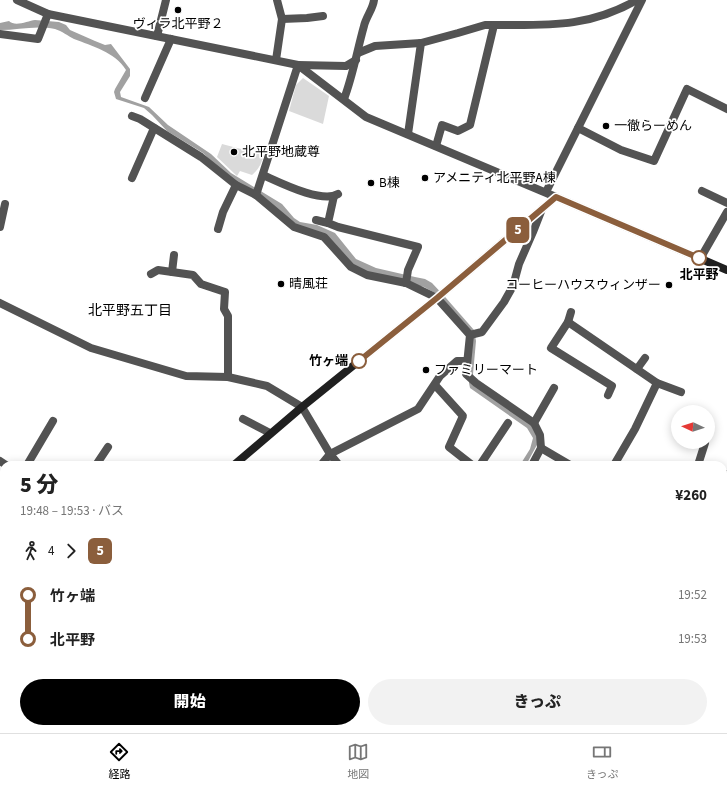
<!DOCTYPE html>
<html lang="ja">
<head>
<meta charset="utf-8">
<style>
  body { margin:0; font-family:"Source Sans 3","Noto Sans JP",sans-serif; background:#f2f2f2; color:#222; height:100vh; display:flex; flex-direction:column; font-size:15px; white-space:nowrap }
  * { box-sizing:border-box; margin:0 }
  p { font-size:13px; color:#767676 }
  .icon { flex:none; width:22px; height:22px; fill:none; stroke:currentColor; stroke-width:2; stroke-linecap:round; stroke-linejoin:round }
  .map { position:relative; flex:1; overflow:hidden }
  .side { position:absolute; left:0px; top:461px; width:727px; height:272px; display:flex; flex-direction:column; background:#fff; border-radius:12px 12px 0 0; box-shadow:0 2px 10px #0003 }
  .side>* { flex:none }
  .badge { padding:0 8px; border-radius:6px; font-size:14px; line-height:26px }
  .needle { width:26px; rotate:274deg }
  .controls { position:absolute; left:671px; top:405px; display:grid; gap:8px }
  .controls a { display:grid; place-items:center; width:44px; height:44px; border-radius:50%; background:#fff; box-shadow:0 2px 10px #0003; font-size:20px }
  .map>.badge { position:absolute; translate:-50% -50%; box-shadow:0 0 0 2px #fff }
  .legs { display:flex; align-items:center; gap:6px; height:44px; padding:0 20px; font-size:13px }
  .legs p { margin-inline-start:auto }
  .summary { display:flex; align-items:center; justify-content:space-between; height:68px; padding:0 20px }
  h1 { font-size:22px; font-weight:800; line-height:30px }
  .primary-button { display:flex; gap:8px; margin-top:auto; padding:8px 20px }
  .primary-button a { flex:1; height:46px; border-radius:24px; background:#000; color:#fff; font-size:16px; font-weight:800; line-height:46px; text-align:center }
  .primary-button a+a { background:#f2f2f2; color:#222 }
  ul { padding:0 20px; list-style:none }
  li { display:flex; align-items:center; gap:14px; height:44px; font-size:15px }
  li i { display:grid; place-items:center; width:6px; height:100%; margin:0 5px; background:currentColor }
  li i::after { content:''; width:10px; height:10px; margin:-5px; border:3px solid; border-radius:50%; background:#fff }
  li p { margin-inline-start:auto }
  li:first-child i { background:linear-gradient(#0000 50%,currentColor 0) }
  li:last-child i { background:linear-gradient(currentColor 50%,#0000 0) }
  .tab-bar { display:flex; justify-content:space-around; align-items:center; height:56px; border-top:1px solid #e0e0e0; background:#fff; font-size:11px; color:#767676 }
  .tab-bar a { display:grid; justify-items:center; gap:2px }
  .tab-bar .current { color:#000 }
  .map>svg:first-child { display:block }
  .green { fill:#dadada }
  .water { fill:#a1a1a1 }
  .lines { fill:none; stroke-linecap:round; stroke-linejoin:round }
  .stream { stroke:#a1a1a1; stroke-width:4 }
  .river { stroke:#a1a1a1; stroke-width:23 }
  .street { stroke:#535353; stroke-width:8 }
  .secondary { stroke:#202020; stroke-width:8 }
  .line-1-casing { stroke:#fff; stroke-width:9 }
  .line-1 { stroke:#8b5e3c; stroke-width:6 }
  .poi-dot { fill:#000; stroke:#fff; stroke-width:1.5 }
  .stop-1-dot { fill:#fff; stroke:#8b5e3c; stroke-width:2 }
  .labels { text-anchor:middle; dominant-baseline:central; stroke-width:3.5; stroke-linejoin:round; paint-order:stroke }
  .poi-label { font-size:13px; fill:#000; stroke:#fff; text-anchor:start }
  .stop-label { font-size:13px; font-weight:bold; fill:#000; stroke:#fff }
  .neighbourhood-label { font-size:14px; fill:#000; stroke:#fff }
</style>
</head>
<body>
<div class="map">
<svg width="727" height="733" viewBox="0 0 727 733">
  <rect width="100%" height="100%" fill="#fff"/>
  <g class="green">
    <polygon points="303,78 329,96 323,124 289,111 296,85"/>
    <path d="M 222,144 L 264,155 C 261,164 259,169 252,175 L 240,171 L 237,176 L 217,157 Z"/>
  </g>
  <g class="water">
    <path d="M 35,20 L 59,22 L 66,25 L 70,30 L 95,41 L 105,45 L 111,44 L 130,69 L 130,76 L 120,92 L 121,97 L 149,107 L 168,125 L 211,154 L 231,173 L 282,204 L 294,218 L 300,222 L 317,225 L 335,233 L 356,259 L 376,268 L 415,277 L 425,279 L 432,283 L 446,298 L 474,330 L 476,341 L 473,374 L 475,385 L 529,423 L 536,430 L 538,443 L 526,465 L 520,465 L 530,449 L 533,438 L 527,428 L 470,388 L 469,383 L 472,339 L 435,293 L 424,287 L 365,272 L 352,265 L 332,241 L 299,226 L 219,169 L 203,153 L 167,131 L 152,115 L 144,108 L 116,99 L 114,92 L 115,89 L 126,70 C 115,52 92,46 74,39 C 68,36 62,31 55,29 C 36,25 18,30 0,30 L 0,23 L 9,21 C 15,27 28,21 35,20 Z"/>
    <polygon points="681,729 709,729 726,733 700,733"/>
  </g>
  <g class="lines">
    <g class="stream">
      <polyline points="0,721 4,723"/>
      <polyline points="16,729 24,733"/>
      <polyline points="277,733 283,729"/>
    </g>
    <polyline class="river" points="318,733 324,729"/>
    <g class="street">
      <polyline points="17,0 48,14 298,65 366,117 556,197"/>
      <polyline points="282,19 307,18 323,16"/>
      <polyline points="0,34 38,39 48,14"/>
      <polyline points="157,36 166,0"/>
      <polyline points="358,53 375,46 421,43 458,33 485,25 494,25"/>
      <polyline points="276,60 282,19 277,0"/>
      <polyline points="145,98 171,39"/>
      <path d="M 344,99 C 353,75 357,51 364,26 C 366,17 373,9 374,0"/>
      <polyline points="132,116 140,119 201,157 236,185 256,195 294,227 324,237 351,267 367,275 406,283 437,298 470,335 466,374 476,383 534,423 540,435 541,448 532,465"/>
      <polyline points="578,128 621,150 654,161 687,89 727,109"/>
      <polyline points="408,134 421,43"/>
      <path d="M 436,146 L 442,125 L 458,131 L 470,125 L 494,25 C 548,25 588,28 637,0"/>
      <path d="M 263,175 C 279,182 322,204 338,194"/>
      <polyline points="132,178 154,128"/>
      <polyline points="702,191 727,203"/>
      <polyline points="546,192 642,0"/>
      <polyline points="256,195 298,65 346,66 356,60"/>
      <polyline points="334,196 328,223 338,227 418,247 408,270 406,283"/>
      <polyline points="316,220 328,223"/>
      <polyline points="0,227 5,204"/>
      <polyline points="218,229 223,212 236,185"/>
      <polyline points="700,259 727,212"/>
      <polyline points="172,272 174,255"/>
      <polyline points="151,274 158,270 193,275 201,284 225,292 224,309 228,316 228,377"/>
      <polyline points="0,303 91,348 186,376 228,377 267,386 302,407 330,454 339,465"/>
      <polyline points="568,322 571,312"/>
      <polyline points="470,335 482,332 504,302 513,286 519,264 533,232 542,209"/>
      <polyline points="637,369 645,358"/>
      <polyline points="435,385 463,416 449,447 472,465"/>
      <polyline points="608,395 612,386 551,348 568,322 657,383 681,392"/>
      <polyline points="243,419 270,433"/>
      <polyline points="534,423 554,388"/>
      <polyline points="541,448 570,465"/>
      <polyline points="0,461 6,465"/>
      <polyline points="27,465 53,421"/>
      <polyline points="96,465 108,447"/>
      <polyline points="321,465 330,454 418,409 440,376 457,361 467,361"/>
      <polyline points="480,465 508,423"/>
      <polyline points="614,465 635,429 657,383"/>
      <polyline points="698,465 705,443"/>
      <polyline points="723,486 727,474"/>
      <polyline points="723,526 727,524"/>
      <polyline points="0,597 4,595"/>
      <polyline points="723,633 727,634"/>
      <polyline points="723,725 727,726"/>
      <polyline points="84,729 93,733"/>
      <polyline points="227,729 229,733"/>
      <polyline points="458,729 467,733"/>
      <polyline points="551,732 560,733"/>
      <polyline points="121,733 123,729"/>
      <polyline points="186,733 188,729"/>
      <polyline points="294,733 300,729"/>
      <polyline points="330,733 335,729"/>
      <polyline points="514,733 517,729"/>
    </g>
    <g class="secondary">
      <polyline points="234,465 302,407 437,298 556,197 727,270"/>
      <polyline points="0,662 4,659"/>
    </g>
  </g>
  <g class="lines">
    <defs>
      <polyline id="line-1" points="359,361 437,298 556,197 699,258"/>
    </defs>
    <use href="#line-1" class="line-1-casing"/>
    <use href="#line-1" class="line-1"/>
  </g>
  <g class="poi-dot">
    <circle cx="178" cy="10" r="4"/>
    <circle cx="606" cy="126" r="4"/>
    <circle cx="234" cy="152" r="4"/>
    <circle cx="425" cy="178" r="4"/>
    <circle cx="371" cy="183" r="4"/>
    <circle cx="281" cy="284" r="4"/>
    <circle cx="669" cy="285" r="4"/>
    <circle cx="426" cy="370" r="4"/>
  </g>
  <g class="stop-1-dot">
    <circle cx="699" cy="258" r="7"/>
    <circle cx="359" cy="361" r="7"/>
  </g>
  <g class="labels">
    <g class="poi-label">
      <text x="178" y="24" text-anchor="middle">ヴィラ北平野２</text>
      <text x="614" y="126">一徹らーめん</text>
      <text x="242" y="152">北平野地蔵尊</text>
      <text x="433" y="178">アメニティ北平野A棟</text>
      <text x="379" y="183">B棟</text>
      <text x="289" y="284">晴風荘</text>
      <text x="661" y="285" text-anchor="end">コーヒーハウスウィンザー</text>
      <text x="434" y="370">ファミリーマート</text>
    </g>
    <g class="stop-label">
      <text x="699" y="275">北平野</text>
      <text x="348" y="361" text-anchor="end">竹ヶ端</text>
    </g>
    <g class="neighbourhood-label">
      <text x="130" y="311">北平野五丁目</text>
    </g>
  </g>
</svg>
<div class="controls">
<a><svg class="needle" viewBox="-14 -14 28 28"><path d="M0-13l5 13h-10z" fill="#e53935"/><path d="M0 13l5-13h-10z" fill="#767676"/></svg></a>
</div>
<b class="badge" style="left:518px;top:230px;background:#8b5e3c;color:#fff">5</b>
<section class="side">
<div class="summary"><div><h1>5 分</h1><p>19:48 – 19:53 · バス</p></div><b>¥260</b></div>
<div class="legs"><svg class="icon" aria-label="walk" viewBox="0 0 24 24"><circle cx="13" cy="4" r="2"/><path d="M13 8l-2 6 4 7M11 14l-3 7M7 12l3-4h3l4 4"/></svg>4<svg class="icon" aria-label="forward" viewBox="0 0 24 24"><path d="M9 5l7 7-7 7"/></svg><b class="badge" style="background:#8b5e3c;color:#fff">5</b></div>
<ul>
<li><i style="color:#8b5e3c"></i><b>竹ヶ端</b><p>19:52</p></li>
<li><i style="color:#8b5e3c"></i><b>北平野</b><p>19:53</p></li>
</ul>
<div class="primary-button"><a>開始</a><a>きっぷ</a></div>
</section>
</div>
<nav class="tab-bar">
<a class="current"><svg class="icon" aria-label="directions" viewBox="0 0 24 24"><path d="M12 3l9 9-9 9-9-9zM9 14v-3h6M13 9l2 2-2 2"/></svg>経路</a>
<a><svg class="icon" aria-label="map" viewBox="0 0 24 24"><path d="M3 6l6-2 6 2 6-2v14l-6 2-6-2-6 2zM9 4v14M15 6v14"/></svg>地図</a>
<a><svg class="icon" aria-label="tickets" viewBox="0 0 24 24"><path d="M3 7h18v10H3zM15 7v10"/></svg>きっぷ</a>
</nav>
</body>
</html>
